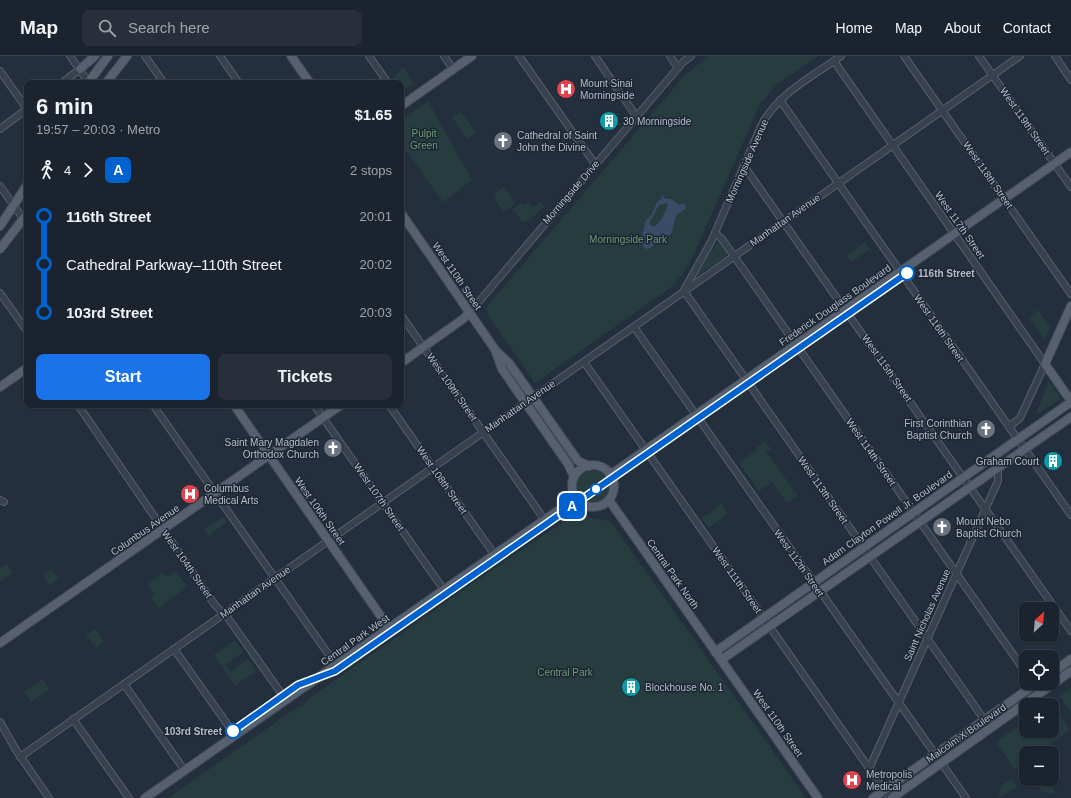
<!DOCTYPE html>
<html lang="en">
<head>
<meta charset="utf-8">
<style>
  body { margin:0; font-family:Helvetica,sans-serif; background:#282f3a; color:#f1f3f6; height:100vh; display:flex; flex-direction:column; font-size:15px; white-space:nowrap }
  * { box-sizing:border-box; margin:0 }
  p { font-size:13px; color:#a0a4aa }
  .icon { flex:none; width:22px; height:22px; fill:none; stroke:currentColor; stroke-width:2; stroke-linecap:round; stroke-linejoin:round }
  .map { position:relative; flex:1; overflow:hidden }
  .details { position:absolute; left:24px; top:24px; width:380px; height:328px; display:flex; flex-direction:column; background:#1b232e; border-radius:8px; box-shadow:0 1px 3px #0004,0 0 0 1px #39404a }
  .details>* { flex:none }
  .badge { padding:0 8px; border-radius:6px; font-size:14px; line-height:26px }
  .needle { width:26px; rotate:26deg }
  .fabs { position:absolute; left:1019px; top:546px; display:grid; gap:8px }
  .fabs a { display:grid; place-items:center; width:40px; height:40px; border-radius:8px; background:#1b232e; box-shadow:0 1px 3px #0004,0 0 0 1px #39404a; font-size:20px }
  .map>.badge { position:absolute; translate:-50% -50%; box-shadow:0 0 0 2px #fff }
  .legs { display:flex; align-items:center; gap:6px; height:44px; padding:0 12px; font-size:13px }
  .legs p { margin-inline-start:auto }
  .overview { display:flex; align-items:center; justify-content:space-between; height:68px; padding:0 12px }
  h1 { font-size:22px; font-weight:700; line-height:30px }
  .primary-button { display:flex; gap:8px; margin-top:auto; padding:8px 12px }
  .primary-button a { flex:1; height:46px; border-radius:8px; background:#1a73e8; color:#fff; font-size:16px; font-weight:700; line-height:46px; text-align:center }
  .primary-button a+a { background:#282f3a; color:#f1f3f6 }
  ul { padding:0 12px; list-style:none }
  li { display:flex; align-items:center; gap:14px; height:48px; font-size:15px }
  li i { display:grid; place-items:center; width:6px; height:100%; margin:0 5px; background:currentColor }
  li i::after { content:''; width:10px; height:10px; margin:-5px; border:3px solid; border-radius:50%; background:#1b232e }
  li p { margin-inline-start:auto }
  li:first-child i { background:linear-gradient(#0000 50%,currentColor 0) }
  li:last-child i { background:linear-gradient(currentColor 50%,#0000 0) }
  header { display:flex; align-items:center; gap:24px; box-sizing:border-box; height:56px; padding:0 20px; background:#1b232e; border-bottom:1px solid #39404a }
  header strong { font-size:19px }
  nav { display:flex; gap:22px; margin-inline-start:auto; font-size:14px }
  .search { width:280px; height:36px; background:#282f3a; display:flex; align-items:center; gap:10px; box-sizing:border-box; padding:0 14px; border-radius:8px; color:#a0a4aa; font-size:15px }
  .map>svg:first-child { display:block }
  .green { fill:#263c3f }
  .water { fill:#394c67; fill-rule:evenodd }
  .lines { fill:none; stroke-linecap:round; stroke-linejoin:round }
  .stream { stroke:#394c67; stroke-width:1.5 }
  .minor-casing { stroke:#565f6c; stroke-width:8 }
  .major-casing { stroke:#414a57; stroke-width:10 }
  .minor { stroke:#38414e; stroke-width:6 }
  .major { stroke:#56606e; stroke-width:8 }
  .line-1-casing { stroke:#fff; stroke-width:9 }
  .line-1 { stroke:#0062cf; stroke-width:6 }
  .stop-1-dot { fill:#fff; stroke:#0062cf; stroke-width:2 }
  .labels { text-anchor:middle; dominant-baseline:central; stroke-width:3; stroke-linejoin:round; paint-order:stroke }
  .poi-label { font-size:10px; fill:#b4bcc9; stroke:#1d2633; text-anchor:start }
  .street-label { font-size:10px; fill:#b4bcc9; stroke:#1d2633 }
  .park-label { font-size:10px; fill:#6b9a76; stroke:#1d2633 }
  .stop-label { font-size:10px; font-weight:bold; fill:#b4bcc9; stroke:#1d2633; text-anchor:start }
</style>
</head>
<body>
<header>
<strong>Map</strong>
<div class="search"><svg class="icon" aria-label="search" viewBox="0 0 24 24"><circle cx="10" cy="10" r="6"/><path d="M15 15l6 6"/></svg>Search here</div>
<nav><a>Home</a><a>Map</a><a>About</a><a>Contact</a></nav>
</header>
<div class="map">
<svg width="1071" height="742" viewBox="0 0 1071 742">
  <rect width="100%" height="100%" fill="#242f3e"/>
  <g class="green">
    <polygon points="709,0 818,0 777,28 760,48 695,196 683,218 670,232 535,327 488,259 489,256 486,253 488,249 686,18"/>
    <polygon points="403,11 414,27 402,35 401,27 396,27 393,23"/>
    <polygon points="428,45 472,124 443,146 401,88 401,64"/>
    <polygon points="461,56 476,77 467,83 452,61"/>
    <polygon points="504,131 514,145 514,149 504,156 495,144 497,142 494,138"/>
    <polygon points="540,145 545,150 528,165 523,166 512,153 521,147 525,149 528,146 532,150 536,150"/>
    <polygon points="718,186 720,186 727,197 727,200 694,222"/>
    <polygon points="865,186 870,193 851,206 846,200"/>
    <polygon points="1038,254 1050,271 1045,284 1029,261"/>
    <polygon points="1049,325 1061,343 1037,358 1036,357"/>
    <polygon points="765,385 771,393 766,396 798,440 787,447 772,426 759,435 739,407 757,394 756,392"/>
    <circle cx="593" cy="430" r="16"/>
    <polygon points="721,448 728,458 708,472 702,462"/>
    <path d="M 576,459 C 583,461 609,464 611,466 L 806,742 L 168,742 L 299,650 L 301,651 L 305,648 L 304,646 L 486,518 L 572,460 Z"/>
    <polygon points="223,461 227,466 208,480 204,474"/>
    <polygon points="7,508 13,517 0,526 0,512"/>
    <polygon points="51,513 59,523 50,529 43,519"/>
    <polygon points="175,515 187,531 159,552 151,541 155,538 148,529 149,527 163,516 166,521"/>
    <polygon points="95,573 104,586 96,592 86,579"/>
    <polygon points="235,584 243,596 225,609 231,616 248,603 256,615 235,629 214,599"/>
    <polygon points="42,623 50,633 31,646 24,636"/>
    <polygon points="1071,631 1071,656 1060,640"/>
    <polygon points="1052,647 1070,674 1038,697 1026,697 1026,706 1015,714 996,686 1026,665 1026,675 1052,675 1052,649 1049,649"/>
    <polygon points="1055,720 1053,738 1042,736 1032,723 1042,723 1043,729 1050,730 1052,722"/>
    <polygon points="1011,723 1017,731 999,742 1001,730"/>
  </g>
  <path class="water" d="M 663,142 L 671,143 L 678,148 L 685,148 L 686,152 L 676,160 L 671,178 C 662,181 654,192 646,193 L 640,187 L 646,164 L 652,158 L 657,146 ZM 667,147 C 669,152 660,169 653,171 L 649,167 L 659,149 Z"/>
  <g class="lines">
    <polyline class="stream" points="662,139 663,142"/>
    <defs>
      <g id="minor">
        <polyline points="70,0 89,27"/>
        <polyline points="145,0 164,27"/>
        <polyline points="220,0 239,27"/>
        <polyline points="369,0 388,27"/>
        <polyline points="444,0 453,13"/>
        <polyline points="519,0 595,108"/>
        <polyline points="595,0 636,60"/>
        <polyline points="670,0 678,12"/>
        <polyline points="904,0 1071,238"/>
        <polyline points="979,0 1071,131"/>
        <polyline points="1055,0 1071,24"/>
        <polyline points="834,5 1045,308 1020,362 1009,371"/>
        <polyline points="0,15 27,53"/>
        <polyline points="62,27 80,13"/>
        <polyline points="780,44 1071,459"/>
        <polyline points="0,73 27,53"/>
        <polyline points="744,110 1071,575"/>
        <polyline points="0,130 27,168"/>
        <polyline points="715,177 722,183 734,200 1026,617"/>
        <path d="M 684,234 L 711,186 L 761,70 C 777,38 813,20 841,0"/>
        <polyline points="684,235 990,672"/>
        <polyline points="0,237 27,275"/>
        <polyline points="470,256 683,6 691,0"/>
        <polyline points="401,259 544,463"/>
        <polyline points="634,271 966,742"/>
        <polyline points="584,306 890,742"/>
        <polyline points="78,349 215,549 228,562 286,644"/>
        <polyline points="153,349 336,609"/>
        <polyline points="314,349 444,534"/>
        <polyline points="389,349 494,498"/>
        <polyline points="0,444 4,446"/>
        <polyline points="174,593 235,679"/>
        <polyline points="124,628 185,715"/>
        <polyline points="73,663 129,742"/>
        <polyline points="0,666 16,694 49,742"/>
        <polyline points="20,701 1020,0"/>
        <polyline points="869,713 998,425 998,412"/>
      </g>
      <g id="major">
        <polyline points="291,0 310,27"/>
        <polyline points="80,13 95,0"/>
        <polyline points="88,27 108,0"/>
        <polyline points="106,27 127,0"/>
        <polyline points="401,50 472,0"/>
        <polyline points="27,53 27,54"/>
        <polyline points="401,157 496,295 509,307 578,405 589,410"/>
        <polyline points="0,170 27,129"/>
        <polyline points="0,193 27,158"/>
        <polyline points="1071,250 1045,308 1071,345"/>
        <polyline points="496,296 502,313 568,408 574,421"/>
        <polyline points="401,307 463,263 470,256"/>
        <polyline points="0,331 27,312"/>
        <polyline points="234,349 389,572"/>
        <circle cx="593" cy="430" r="21"/>
        <polyline points="610,419 1071,96"/>
        <polyline points="609,444 818,742"/>
        <polyline points="0,587 341,349"/>
        <polyline points="715,596 1071,346"/>
        <polyline points="721,604 1071,361"/>
        <polyline points="1052,617 1071,603"/>
        <polyline points="145,742 576,442"/>
        <polyline points="873,742 1037,627"/>
        <polyline points="892,742 1071,615"/>
      </g>
    </defs>
    <use href="#minor" class="minor-casing"/>
    <use href="#major" class="major-casing"/>
    <use href="#minor" class="minor"/>
    <use href="#major" class="major"/>
  </g>
  <g class="lines">
    <defs>
      <polyline id="line-1" points="233,675 298,629 335,615 907,217"/>
    </defs>
    <use href="#line-1" class="line-1-casing"/>
    <use href="#line-1" class="line-1"/>
  </g>
  <defs>
    <symbol id="hospital-disc" viewBox="-11 -11 22 22"><circle r="9.5" fill="#e0444e" stroke="#1d2633"/><path d="M-5-5h3v3.5h4V-5h3V5h-3V1.5h-4V5h-3Z" fill="#fff"/></symbol>
    <symbol id="building-disc" viewBox="-11 -11 22 22"><circle r="9.5" fill="#0f9aa8" stroke="#1d2633"/><path d="M-4-6H4V6H1V3H-1V6H-4ZM-2.5-4.3h1.7v1.8h-1.7ZM.8-4.3h1.7v1.8H.8ZM-2.5-1h1.7V.8h-1.7ZM.8-1h1.7V.8H.8Z" fill="#fff"/></symbol>
    <symbol id="church-disc" viewBox="-11 -11 22 22"><circle r="9.5" fill="#6b7280" stroke="#1d2633"/><path d="M-1.2-6h2.4v3.5h3.3v2.4h-3.3V6h-2.4V-.1h-3.3v-2.4h3.3Z" fill="#fff"/></symbol>
  </defs>
  <g fill-rule="evenodd">
    <use href="#hospital-disc" x="555" y="22" width="22" height="22"/>
    <use href="#building-disc" x="598" y="54" width="22" height="22"/>
    <use href="#church-disc" x="492" y="74" width="22" height="22"/>
    <use href="#church-disc" x="975" y="362" width="22" height="22"/>
    <use href="#church-disc" x="322" y="381" width="22" height="22"/>
    <use href="#building-disc" x="1042" y="394" width="22" height="22"/>
    <use href="#hospital-disc" x="179" y="427" width="22" height="22"/>
    <use href="#church-disc" x="931" y="460" width="22" height="22"/>
    <use href="#building-disc" x="620" y="620" width="22" height="22"/>
    <use href="#hospital-disc" x="841" y="713" width="22" height="22"/>
  </g>
  <g class="stop-1-dot">
    <circle cx="907" cy="217" r="7"/>
    <circle cx="596" cy="433" r="5"/>
    <circle cx="233" cy="675" r="7"/>
  </g>
  <g class="labels">
    <g class="poi-label">
      <text x="580" y="27">Mount Sinai<tspan x="580" dy="12">Morningside</tspan></text>
      <text x="623" y="65">30 Morningside</text>
      <text x="517" y="79">Cathedral of Saint<tspan x="517" dy="12">John the Divine</tspan></text>
      <text x="972" y="367" text-anchor="end">First Corinthian<tspan x="972" dy="12">Baptist Church</tspan></text>
      <text x="319" y="386" text-anchor="end">Saint Mary Magdalen<tspan x="319" dy="12">Orthodox Church</tspan></text>
      <text x="1039" y="405" text-anchor="end">Graham Court</text>
      <text x="204" y="432">Columbus<tspan x="204" dy="12">Medical Arts</tspan></text>
      <text x="956" y="465">Mount Nebo<tspan x="956" dy="12">Baptist Church</tspan></text>
      <text x="645" y="631">Blockhouse No. 1</text>
      <text x="866" y="718">Metropolis<tspan x="866" dy="12">Medical</tspan></text>
    </g>
    <g class="street-label">
      <text transform="translate(1025 65) rotate(55)">West 119th Street</text>
      <text transform="translate(747 105) rotate(-66)">Morningside Avenue</text>
      <text transform="translate(988 119) rotate(55)">West 118th Street</text>
      <text transform="translate(571 136) rotate(-49)">Morningside Drive</text>
      <text transform="translate(785 164) rotate(-35)">Manhattan Avenue</text>
      <text transform="translate(960 169) rotate(55)">West 117th Street</text>
      <text transform="translate(457 220) rotate(56)">West 110th Street</text>
      <text transform="translate(835 249) rotate(-35)">Frederick Douglass Boulevard</text>
      <text transform="translate(939 272) rotate(55)">West 116th Street</text>
      <text transform="translate(887 312) rotate(55)">West 115th Street</text>
      <text transform="translate(452 331) rotate(55)">West 109th Street</text>
      <text transform="translate(520 350) rotate(-35)">Manhattan Avenue</text>
      <text transform="translate(871 396) rotate(55)">West 114th Street</text>
      <text transform="translate(442 424) rotate(55)">West 108th Street</text>
      <text transform="translate(823 434) rotate(55)">West 113th Street</text>
      <text transform="translate(379 441) rotate(55)">West 107th Street</text>
      <text transform="translate(320 455) rotate(55)">West 106th Street</text>
      <text transform="translate(887 462) rotate(-35)">Adam Clayton Powell Jr. Boulevard</text>
      <text transform="translate(145 474) rotate(-35)">Columbus Avenue</text>
      <text transform="translate(799 507) rotate(55)">West 112th Street</text>
      <text transform="translate(187 508) rotate(55)">West 104th Street</text>
      <text transform="translate(673 518) rotate(55)">Central Park North</text>
      <text transform="translate(737 524) rotate(55)">West 111th Street</text>
      <text transform="translate(255 536) rotate(-35)">Manhattan Avenue</text>
      <text transform="translate(927 559) rotate(-66)">Saint Nicholas Avenue</text>
      <text transform="translate(355 584) rotate(-35)">Central Park West</text>
      <text transform="translate(778 667) rotate(55)">West 110th Street</text>
      <text transform="translate(966 677) rotate(-35)">Malcolm X Boulevard</text>
    </g>
    <g class="park-label">
      <text x="424" y="77">Pulpit<tspan x="424" dy="12">Green</tspan></text>
      <text x="628" y="183">Morningside Park</text>
      <text x="565" y="616">Central Park</text>
    </g>
    <g class="stop-label">
      <text x="918" y="217">116th Street</text>
      <text x="222" y="675" text-anchor="end">103rd Street</text>
    </g>
  </g>
</svg>
<div class="fabs">
<a><svg class="needle" viewBox="-14 -14 28 28"><path d="M0-13l5 13h-10z" fill="#e53935"/><path d="M0 13l5-13h-10z" fill="#a0a4aa"/></svg></a>
<a><svg class="icon" aria-label="locate" viewBox="0 0 24 24"><circle cx="12" cy="12" r="6"/><path d="M12 2v4M12 18v4M2 12h4M18 12h4"/></svg></a>
<a>+</a>
<a>−</a>
</div>
<b class="badge" style="left:572px;top:450px;background:#0062cf;color:#fff">A</b>
<section class="details">
<div class="overview"><div><h1>6 min</h1><p>19:57 – 20:03 · Metro</p></div><b>$1.65</b></div>
<div class="legs"><svg class="icon" aria-label="walk" viewBox="0 0 24 24"><circle cx="13" cy="4" r="2"/><path d="M13 8l-2 6 4 7M11 14l-3 7M7 12l3-4h3l4 4"/></svg>4<svg class="icon" aria-label="forward" viewBox="0 0 24 24"><path d="M9 5l7 7-7 7"/></svg><b class="badge" style="background:#0062cf;color:#fff">A</b><p>2 stops</p></div>
<ul>
<li><i style="color:#0062cf"></i><b>116th Street</b><p>20:01</p></li>
<li><i style="color:#0062cf"></i><span>Cathedral Parkway–110th Street</span><p>20:02</p></li>
<li><i style="color:#0062cf"></i><b>103rd Street</b><p>20:03</p></li>
</ul>
<div class="primary-button"><a>Start</a><a>Tickets</a></div>
</section>
</div>
</body>
</html>
